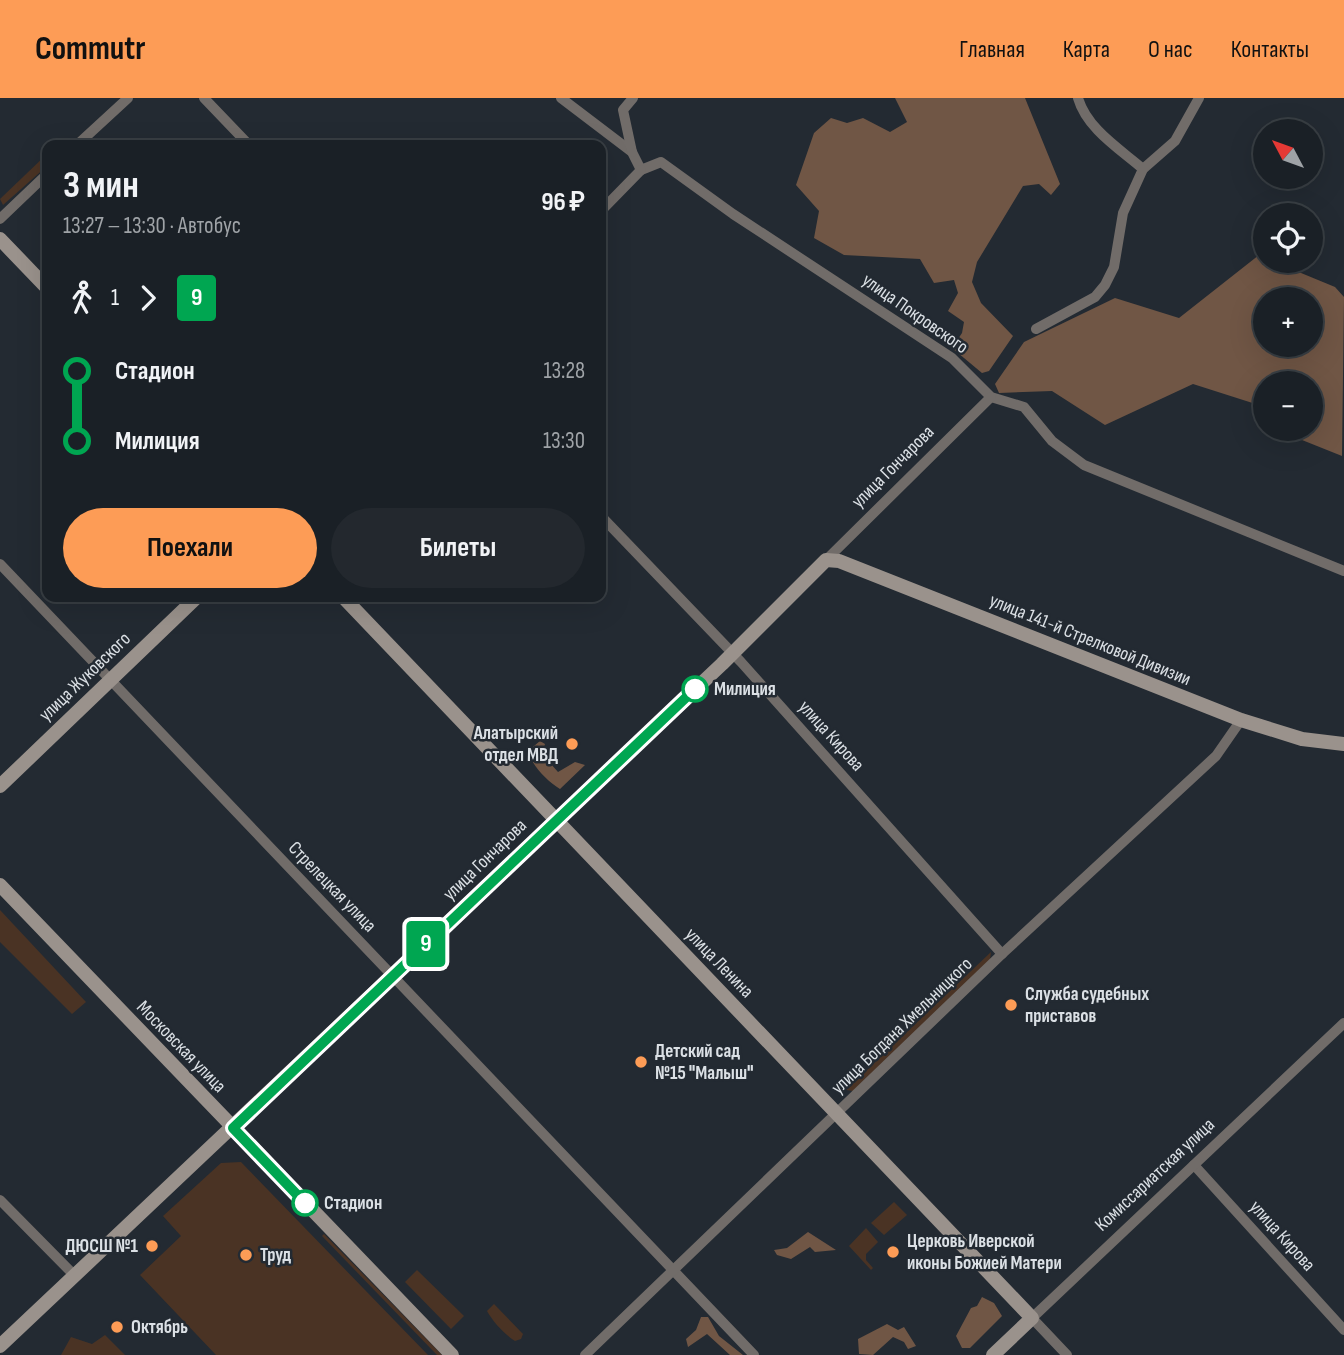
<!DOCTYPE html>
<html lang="ru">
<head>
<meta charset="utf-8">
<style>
  body { margin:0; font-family:"Sofia Sans Condensed",sans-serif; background:#23282e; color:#f1f3f6; height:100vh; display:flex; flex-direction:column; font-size:26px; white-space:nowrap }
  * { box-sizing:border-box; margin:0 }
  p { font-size:23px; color:#9fa3a7 }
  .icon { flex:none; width:38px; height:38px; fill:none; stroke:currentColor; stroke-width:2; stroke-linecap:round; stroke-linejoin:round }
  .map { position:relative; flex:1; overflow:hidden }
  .drawer { position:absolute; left:42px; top:42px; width:564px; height:462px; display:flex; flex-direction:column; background:#1a2026; border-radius:14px; box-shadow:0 7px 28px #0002,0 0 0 2px #383e43 }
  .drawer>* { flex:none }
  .badge { padding:0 14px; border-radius:5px; font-size:24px; line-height:46px }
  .needle { width:46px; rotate:311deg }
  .fabs { position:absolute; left:1253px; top:21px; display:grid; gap:14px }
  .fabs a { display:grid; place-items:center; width:70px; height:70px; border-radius:50%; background:#1a2026; box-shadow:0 7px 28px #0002,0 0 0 2px #383e43; font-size:35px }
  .map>.badge { position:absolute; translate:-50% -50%; box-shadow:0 0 0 4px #fff }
  .legs { display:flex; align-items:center; gap:10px; height:77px; padding:0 21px; font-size:23px }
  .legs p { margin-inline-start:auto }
  .headline { display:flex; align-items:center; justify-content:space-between; height:119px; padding:0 21px }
  h1 { font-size:38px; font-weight:700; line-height:52px }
  .action { display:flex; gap:14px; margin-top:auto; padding:14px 21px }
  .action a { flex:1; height:80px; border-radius:42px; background:#fd9c56; color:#111; font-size:28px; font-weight:700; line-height:80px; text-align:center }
  .action a+a { background:#23282e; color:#f1f3f6 }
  ul { padding:0 21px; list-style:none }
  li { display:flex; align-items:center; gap:24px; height:70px; font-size:26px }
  li i { display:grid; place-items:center; width:10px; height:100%; margin:0 9px; background:currentColor }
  li i::after { content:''; width:18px; height:18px; margin:-9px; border:5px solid; border-radius:50%; background:#1a2026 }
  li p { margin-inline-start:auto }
  li:first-child i { background:linear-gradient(#0000 50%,currentColor 0) }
  li:last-child i { background:linear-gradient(currentColor 50%,#0000 0) }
  header { display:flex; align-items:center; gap:42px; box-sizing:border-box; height:98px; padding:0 35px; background:#fd9c56; color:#111 }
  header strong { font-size:33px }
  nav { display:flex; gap:38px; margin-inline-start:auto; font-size:24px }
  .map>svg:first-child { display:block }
  .green { fill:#4a3324 }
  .forest { fill:#705645; fill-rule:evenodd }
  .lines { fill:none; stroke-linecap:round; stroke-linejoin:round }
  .street { stroke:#716c69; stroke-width:10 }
  .secondary { stroke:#9a928c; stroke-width:14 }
  .line-1-casing { stroke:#fff; stroke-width:16 }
  .line-1 { stroke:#00a651; stroke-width:10 }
  .stop-1-dot { fill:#fff; stroke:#00a651; stroke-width:3.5 }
  .poi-dot { fill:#fd9c56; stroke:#232a32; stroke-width:2.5 }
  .labels { text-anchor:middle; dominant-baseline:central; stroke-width:5; stroke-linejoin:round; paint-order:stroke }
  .street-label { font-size:19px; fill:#dbe0e5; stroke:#232a32 }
  .stop-label { font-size:19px; font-weight:bold; fill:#dbe0e5; stroke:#232a32; text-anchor:start }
  .poi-label { font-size:19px; font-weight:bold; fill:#dbe0e5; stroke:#232a32; text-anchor:start }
</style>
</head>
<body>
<header>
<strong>Commutr</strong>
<nav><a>Главная</a><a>Карта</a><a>О нас</a><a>Контакты</a></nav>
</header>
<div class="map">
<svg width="1344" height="1257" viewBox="0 0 1344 1257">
  <rect width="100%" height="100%" fill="#232a32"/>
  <g class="green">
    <polygon points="47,56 47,68 3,107 0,101"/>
    <polygon points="0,812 86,904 72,916 0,844"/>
    <polygon points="991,854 990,862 853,993 846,992"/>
    <polygon points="241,1064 428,1257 216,1257 140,1177 181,1138 163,1118 221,1065"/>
    <polygon points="894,1104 907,1117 884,1137 871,1125"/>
    <polygon points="866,1130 878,1144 866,1156 866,1162 873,1170 871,1172 849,1148"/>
    <polygon points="324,1136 442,1257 437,1257 322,1138"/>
    <polygon points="417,1172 464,1218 451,1231 405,1184"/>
    <path d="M 494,1206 L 523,1236 L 521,1241 L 515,1243 C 505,1237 493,1224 487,1213 Z"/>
    <polygon points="105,1237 125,1257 61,1257 71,1239 92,1246"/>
  </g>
  <g class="forest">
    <polygon points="895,0 1025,0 1060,86 1051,97 1039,86 1023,88 977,164 972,184 981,205 1013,238 989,273 982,275 952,250 962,235 964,224 948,213 958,195 954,182 934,185 920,161 844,157 814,140 819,113 796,87 814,35 831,20 847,25 863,20 890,34 907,24"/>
    <path d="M 1259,157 L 1265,163 L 1272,163 L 1335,189 L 1344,199 L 1342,358 L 1297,340 L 1288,331 L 1311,331 L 1311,285 L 1265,285 L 1265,309 L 1193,286 L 1105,327 L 1052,293 L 999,295 L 995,286 L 1024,244 L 1115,200 L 1179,220 ZM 1265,201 L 1311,201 L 1311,247 L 1265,247 Z"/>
    <path d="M 540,643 L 545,646 L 542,656 L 558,674 L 575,664 L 585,667 L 560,691 C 547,683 532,668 528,653 Z"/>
    <polygon points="808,1134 836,1152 815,1154 810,1149 791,1161 777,1157 774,1152 787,1150"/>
    <polygon points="982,1199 994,1205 1002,1218 970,1250 962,1250 956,1238 971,1210 977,1208"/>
    <polygon points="701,1219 708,1219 719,1238 743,1257 730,1257 707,1236 688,1249 686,1241 696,1232"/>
    <polygon points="887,1226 898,1232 904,1229 916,1248 908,1251 904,1244 893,1239 873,1257 859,1256 858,1241"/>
  </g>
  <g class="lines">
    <g class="street">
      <polyline points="204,0 249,47"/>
      <polyline points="561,0 632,54 641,72 661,64 733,116 952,260 991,299 1024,309 1052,343 1084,367 1344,473"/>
      <path d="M 1078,0 C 1087,31 1120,51 1143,71"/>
      <polyline points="77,47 128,0"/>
      <polyline points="632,54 623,12 633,0"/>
      <polyline points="600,114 641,72"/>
      <polyline points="0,121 47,76"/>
      <polyline points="1036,231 1095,199 1105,187 1114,169 1123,115 1143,71 1175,43 1199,0"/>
      <polyline points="600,417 741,564 1002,856"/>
      <polyline points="826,462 991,299"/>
      <polyline points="0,466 754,1257"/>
      <polyline points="1194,1067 1344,1232"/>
      <polyline points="0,1102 74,1177"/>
      <polyline points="585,1257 1002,856 1216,658 1241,622"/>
      <polyline points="1067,1257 1032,1220 1344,925"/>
    </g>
    <g class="secondary">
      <polyline points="0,141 47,190"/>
      <polyline points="343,499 1032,1220 993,1257"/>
      <polyline points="0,688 197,499"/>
      <polyline points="0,787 452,1257"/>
      <polyline points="0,1248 722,566 826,462 839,463 1241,622 1302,641 1344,646"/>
    </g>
  </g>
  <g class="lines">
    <defs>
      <polyline id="line-1" points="305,1105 233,1030 695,591"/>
    </defs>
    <use href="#line-1" class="line-1-casing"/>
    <use href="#line-1" class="line-1"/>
  </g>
  <g class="stop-1-dot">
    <circle cx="695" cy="591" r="12"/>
    <circle cx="305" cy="1105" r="12"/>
  </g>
  <g class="poi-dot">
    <circle cx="572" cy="646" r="7"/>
    <circle cx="1011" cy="907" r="7"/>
    <circle cx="641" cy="964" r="7"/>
    <circle cx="152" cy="1148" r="7"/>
    <circle cx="893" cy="1154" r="7"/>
    <circle cx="246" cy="1157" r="7"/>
    <circle cx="117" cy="1229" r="7"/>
  </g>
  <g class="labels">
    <g class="street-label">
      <text transform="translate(915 216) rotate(35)">улица Покровского</text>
      <text transform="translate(893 369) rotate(-45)">улица Гончарова</text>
      <text transform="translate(1090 542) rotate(22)">улица 141-й Стрелковой Дивизии</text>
      <text transform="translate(85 579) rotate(-44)">улица Жуковского</text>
      <text transform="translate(831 638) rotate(48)">улица Кирова</text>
      <text transform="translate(485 762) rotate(-44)">улица Гончарова</text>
      <text transform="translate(332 789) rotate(46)">Стрелецкая улица</text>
      <text transform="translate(719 865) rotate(46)">улица Ленина</text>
      <text transform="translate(902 928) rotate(-44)">улица Богдана Хмельницкого</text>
      <text transform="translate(181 949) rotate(46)">Московская улица</text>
      <text transform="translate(1155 1077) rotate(-43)">Комиссариатская улица</text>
      <text transform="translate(1282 1138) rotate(48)">улица Кирова</text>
    </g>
    <g class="stop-label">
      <text x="714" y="591">Милиция</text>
      <text x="324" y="1105">Стадион</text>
    </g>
    <g class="poi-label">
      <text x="558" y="635" text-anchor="end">Алатырский<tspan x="558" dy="22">отдел МВД</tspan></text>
      <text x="1025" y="896">Служба судебных<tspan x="1025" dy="22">приставов</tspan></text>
      <text x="655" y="953">Детский сад<tspan x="655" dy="22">№15 "Малыш"</tspan></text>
      <text x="907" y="1143">Церковь Иверской<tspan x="907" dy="22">иконы Божией Матери</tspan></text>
      <text x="138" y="1148" text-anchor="end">ДЮСШ №1</text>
      <text x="260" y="1157">Труд</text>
      <text x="131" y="1229">Октябрь</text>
    </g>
  </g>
</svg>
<div class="fabs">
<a><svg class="needle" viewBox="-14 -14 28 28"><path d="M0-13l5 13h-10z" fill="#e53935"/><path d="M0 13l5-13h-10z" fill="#9fa3a7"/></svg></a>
<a><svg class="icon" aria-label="locate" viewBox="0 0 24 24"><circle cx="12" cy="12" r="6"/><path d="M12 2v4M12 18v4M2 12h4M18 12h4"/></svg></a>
<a>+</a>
<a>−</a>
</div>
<b class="badge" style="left:426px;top:846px;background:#00a651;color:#fff">9</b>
<section class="drawer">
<div class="headline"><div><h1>3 мин</h1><p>13:27 – 13:30 · Автобус</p></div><b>96 ₽</b></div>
<div class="legs"><svg class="icon" aria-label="walk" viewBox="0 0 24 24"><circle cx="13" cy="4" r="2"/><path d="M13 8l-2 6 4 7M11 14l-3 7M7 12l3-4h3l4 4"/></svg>1<svg class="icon" aria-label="forward" viewBox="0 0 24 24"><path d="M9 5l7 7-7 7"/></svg><b class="badge" style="background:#00a651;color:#fff">9</b></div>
<ul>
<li><i style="color:#00a651"></i><b>Стадион</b><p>13:28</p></li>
<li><i style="color:#00a651"></i><b>Милиция</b><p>13:30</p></li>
</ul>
<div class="action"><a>Поехали</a><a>Билеты</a></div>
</section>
</div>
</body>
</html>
